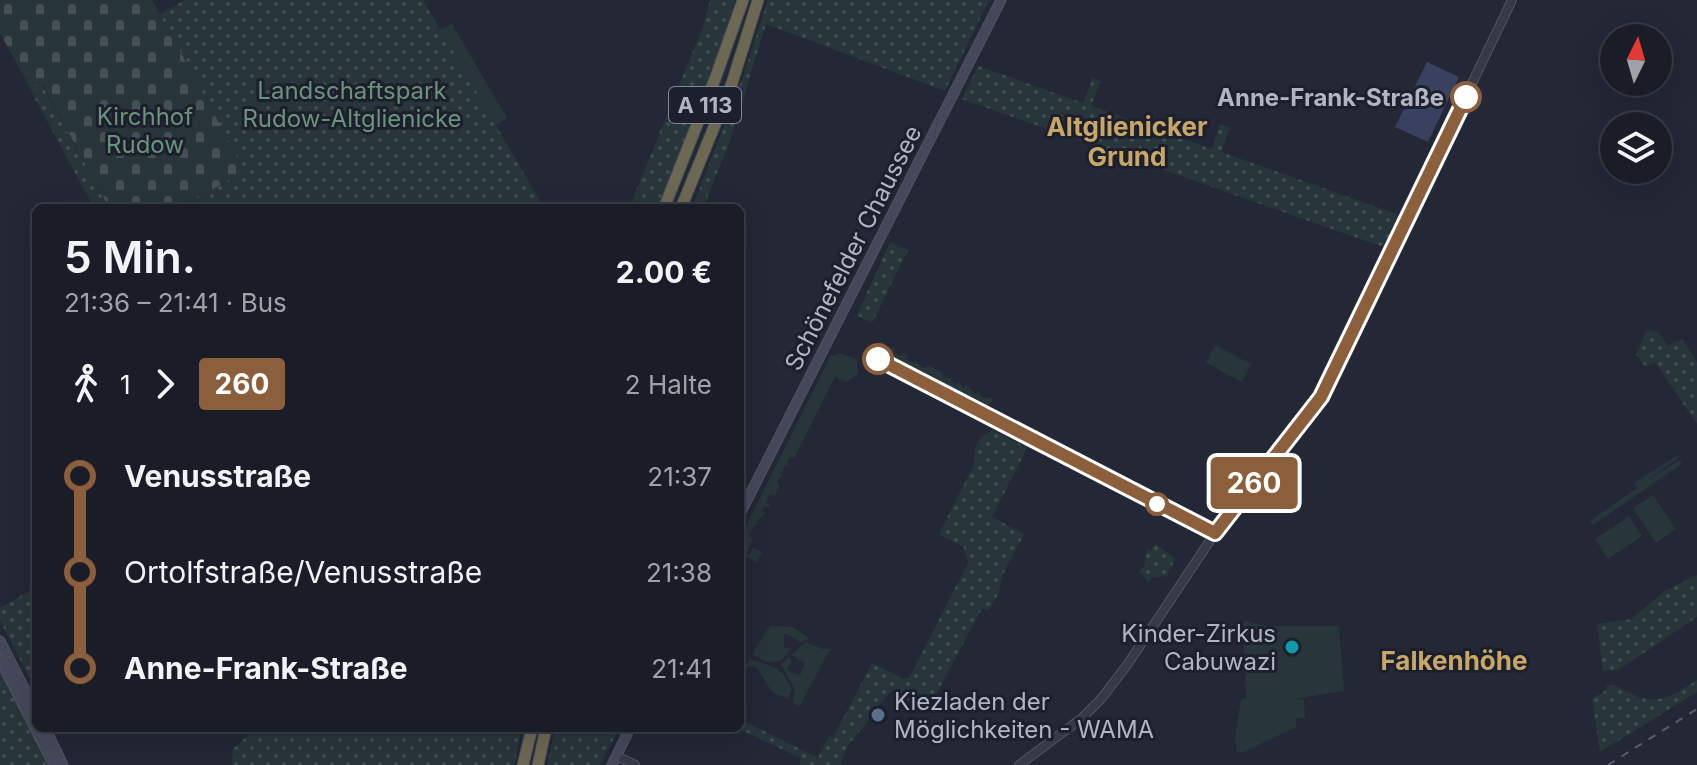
<!DOCTYPE html>
<html lang="de">
<head>
<meta charset="utf-8">
<style>
  body { margin:0; font-family:Inter,sans-serif; background:#272a34; color:#f1f3f6; height:100vh; display:flex; flex-direction:column; font-size:30px; white-space:nowrap }
  * { box-sizing:border-box; margin:0 }
  p { font-size:26px; color:#9fa2a8 }
  .icon { flex:none; width:44px; height:44px; fill:none; stroke:currentColor; stroke-width:2; stroke-linecap:round; stroke-linejoin:round }
  .map { position:relative; flex:1; overflow:hidden }
  .side { position:absolute; left:32px; top:204px; width:712px; height:528px; display:flex; flex-direction:column; background:#1a1d28; border-radius:12px; box-shadow:0 8px 32px #0002,0 0 0 2px #383b45 }
  .side>* { flex:none }
  .badge { padding:0 16px; border-radius:6px; font-size:28px; line-height:52px }
  .needle { width:52px; rotate:5deg }
  .buttons { position:absolute; left:1600px; top:24px; display:grid; gap:16px }
  .buttons a { display:grid; place-items:center; width:72px; height:72px; border-radius:50%; background:#1a1d28; box-shadow:0 8px 32px #0002,0 0 0 2px #383b45; font-size:40px }
  .map>.badge { position:absolute; translate:-50% -50%; box-shadow:0 0 0 4px #fff }
  .legs { display:flex; align-items:center; gap:12px; height:88px; padding:0 32px; font-size:26px }
  .legs p { margin-inline-start:auto }
  .head { display:flex; align-items:center; justify-content:space-between; height:136px; padding:0 32px }
  h1 { font-size:44px; font-weight:600; line-height:60px }
  ul { padding:0 32px; list-style:none }
  li { display:flex; align-items:center; gap:28px; height:96px; font-size:30px }
  li i { display:grid; place-items:center; width:12px; height:100%; margin:0 10px; background:currentColor }
  li i::after { content:''; width:20px; height:20px; margin:-10px; border:6px solid; border-radius:50%; background:#1a1d28 }
  li p { margin-inline-start:auto }
  li:first-child i { background:linear-gradient(#0000 50%,currentColor 0) }
  li:last-child i { background:linear-gradient(currentColor 50%,#0000 0) }
  .map>svg:first-child { display:block }
  .grass { fill:#28353a }
  .cemetery { fill:url(#cemetery-stones) }
  .park { fill:url(#park-dots) }
  .water { fill:#3a415e }
  .lines { fill:none; stroke-linecap:round; stroke-linejoin:round }
  .tertiary-casing { stroke:#515462; stroke-width:10 }
  .secondary-casing { stroke:#515462; stroke-width:11 }
  .motorway-casing { stroke:#414452; stroke-width:13 }
  .tertiary { stroke:#363a47; stroke-width:8 }
  .secondary { stroke:#45485a; stroke-width:9 }
  .motorway { stroke:#6c6854; stroke-width:11 }
  .rail { stroke:#595d6e; stroke-width:2; stroke-dasharray:8 8; stroke-linecap:butt }
  .line-1-casing { stroke:#fff; stroke-width:18 }
  .line-1 { stroke:#8b5e3c; stroke-width:12 }
  .stop-1-dot { fill:#fff; stroke:#8b5e3c; stroke-width:4 }
  .culture-dot { fill:#0f9aa8; stroke:#1c1f2c; stroke-width:3 }
  .service-dot { fill:#5c6f8a; stroke:#1c1f2c; stroke-width:3 }
  .labels { text-anchor:middle; dominant-baseline:central; stroke-width:6; stroke-linejoin:round; paint-order:stroke }
  .shield { fill:#1c1f2c; stroke:#848796; stroke-width:2 }
  .shield-label { font-size:22px; font-weight:bold; fill:#b1b4c3 }
  .park-label { font-size:24px; fill:#6b927c; stroke:#1c1f2c }
  .stop-label { font-size:24px; font-weight:bold; fill:#b1b4c3; stroke:#1c1f2c; text-anchor:end }
  .street-label { font-size:24px; fill:#b1b4c3; stroke:#1c1f2c }
  .poi-label { font-size:24px; fill:#b1b4c3; stroke:#1c1f2c; text-anchor:end }
  .neighbourhood-label { font-size:26px; font-weight:bold; fill:#c8a667; stroke:#1c1f2c }
</style>
</head>
<body>
<div class="map">
<svg width="1697" height="765" viewBox="0 0 1697 765">
  <defs>
    <pattern id="cemetery-stones" width="16" height="16" patternUnits="userSpaceOnUse" patternTransform="scale(2)"><rect width="16" height="16" fill="#28353a"/><path d="M2 7V4a2 2 0 0 1 4 0v3zM10 15v-3a2 2 0 0 1 4 0v3z" fill="#455055"/></pattern>
    <pattern id="park-dots" width="8" height="8" patternUnits="userSpaceOnUse" patternTransform="scale(2)"><rect width="8" height="8" fill="#28353a"/><path d="M2 2h.1M6 6h.1" fill="none" stroke="#455055" stroke-width="1.8" stroke-linecap="round"/></pattern>
  </defs>
  <rect width="100%" height="100%" fill="#232736"/>
  <g class="grass">
    <polygon points="452,24 507,118 495,126 440,30"/>
    <polygon points="880,341 884,343 883,347 890,350 892,347 895,349 894,352 901,356 903,353 908,355 906,359 915,363 917,360 918,364 925,368 928,365 943,373 942,377 952,378 951,381 956,384 958,381 964,388 966,385 976,394 978,391 981,393 980,396 987,399 989,397 993,399 988,409 876,350"/>
    <polygon points="1215,345 1251,364 1242,382 1206,363"/>
    <polygon points="841,353 857,360 858,374 847,382 835,377 794,458 790,457 787,462 790,467 785,466 781,474 784,478 779,477 777,482 780,485 775,496 770,494 766,503 770,505 769,508 764,506 762,511 766,513 757,521 760,525 755,524 749,536 753,538 747,554 749,555 753,547 762,553 756,562 740,553 740,538 831,356"/>
    <polygon points="1676,456 1678,458 1645,482 1679,460 1682,464 1593,525 1590,521 1637,488 1634,483"/>
    <polygon points="1653,495 1676,529 1656,543 1633,508"/>
    <polygon points="1629,516 1642,536 1608,559 1595,539"/>
    <polygon points="1243,621 1268,626 1339,626 1344,691 1294,699 1304,700 1305,718 1296,719 1296,727 1244,752 1237,753 1235,738 1241,699 1246,698"/>
    <polygon points="770,625 793,627 810,639 800,642 789,635 784,634 784,647 792,649 780,661 767,662 752,655"/>
    <polygon points="806,642 823,649 832,649 827,654 800,706 792,703 795,690 781,664 789,657 792,660 787,670 800,675 805,663 791,655"/>
    <path d="M 750,659 C 772,667 782,665 792,690 L 788,699 L 772,692 L 757,668 L 749,666 L 742,671 Z"/>
  </g>
  <polygon class="cemetery" points="0,0 152,0 246,171 180,208 109,208 42,83 30,88 0,33"/>
  <g class="park">
    <polygon points="185,0 423,0 544,208 180,208 245,171 160,14"/>
    <polygon points="710,0 735,0 710,79 657,208 629,208 703,27"/>
    <polygon points="768,0 989,0 945,91 766,24 730,141 703,208 692,208 740,85"/>
    <polygon points="978,66 1083,103 1092,80 1090,77 1103,82 1099,84 1091,106 1212,149 1220,124 1232,128 1229,130 1221,152 1402,216 1386,248 962,99"/>
    <polygon points="41,83 109,208 94,208 32,93 30,88"/>
    <polygon points="890,242 908,250 872,323 857,315"/>
    <polygon points="1647,330 1658,332 1668,346 1682,339 1697,362 1697,424 1655,362 1646,367 1636,354"/>
    <path d="M 992,430 L 1027,448 L 992,517 L 1024,534 L 1002,576 L 999,592 L 989,611 L 982,608 L 928,710 L 891,691 C 880,703 873,715 863,727 C 854,738 843,749 841,765 L 801,765 L 799,764 L 801,758 L 737,728 L 740,728 L 740,719 L 818,758 L 829,736 L 833,738 L 872,663 L 903,679 L 909,678 L 968,563 L 964,547 L 940,535 L 940,532 L 974,465 L 975,448 L 980,438 Z"/>
    <polygon points="1155,544 1175,558 1167,576 1152,578 1149,582 1139,571 1144,567 1147,549 1151,550"/>
    <polygon points="1697,575 1697,617 1618,670 1603,670 1597,624 1631,619 1665,591"/>
    <polygon points="36,587 36,691 0,620 0,608"/>
    <polygon points="3,673 48,765 0,765 0,675"/>
    <path d="M 1697,680 L 1697,692 L 1600,752 L 1592,698 L 1603,693 L 1608,685 C 1618,685 1623,690 1632,694 C 1657,707 1676,694 1697,680 Z"/>
    <polygon points="256,728 522,728 514,765 232,765 233,749"/>
    <polygon points="555,728 619,728 600,765 547,765"/>
  </g>
  <polygon class="water" points="1427,62 1459,77 1428,142 1395,127"/>
  <g class="lines">
    <defs>
      <g id="tertiary">
        <polyline points="617,756 635,765"/>
        <polyline points="1019,765 1082,718 1101,699 1127,665 1215,533 1321,397 1512,0"/>
      </g>
      <g id="secondary">
        <polyline points="740,514 1001,0"/>
        <polyline points="0,641 36,711"/>
        <polyline points="0,660 54,765"/>
        <polyline points="45,728 63,765"/>
        <polyline points="612,765 630,728"/>
      </g>
      <g id="motorway">
        <polyline points="664,208 715,79 743,0"/>
        <polyline points="681,208 732,83 758,0"/>
        <polyline points="523,765 532,728"/>
        <polyline points="538,765 546,728"/>
      </g>
    </defs>
    <use href="#tertiary" class="tertiary-casing"/>
    <use href="#secondary" class="secondary-casing"/>
    <use href="#motorway" class="motorway-casing"/>
    <use href="#tertiary" class="tertiary"/>
    <use href="#secondary" class="secondary"/>
    <use href="#motorway" class="motorway"/>
    <polyline class="rail" points="1608,765 1697,709"/>
  </g>
  <g class="lines">
    <defs>
      <polyline id="line-1" points="878,359 1215,533 1321,397 1466,97"/>
    </defs>
    <use href="#line-1" class="line-1-casing"/>
    <use href="#line-1" class="line-1"/>
  </g>
  <g class="stop-1-dot">
    <circle cx="1466" cy="97" r="14"/>
    <circle cx="878" cy="359" r="14"/>
    <circle cx="1157" cy="504" r="10"/>
  </g>
  <circle class="culture-dot" cx="1292" cy="647" r="8"/>
  <circle class="service-dot" cx="878" cy="715" r="8"/>
  <g class="labels">
    <rect class="shield" x="669" y="87" width="72" height="36" rx="6"/>
    <g class="shield-label">
      <text x="705" y="105">A 113</text>
    </g>
    <g class="park-label">
      <text x="352" y="90">Landschaftspark<tspan x="352" dy="28">Rudow-Altglienicke</tspan></text>
      <text x="145" y="116">Kirchhof<tspan x="145" dy="28">Rudow</tspan></text>
    </g>
    <g class="stop-label">
      <text x="1444" y="97">Anne-Frank-Straße</text>
    </g>
    <g class="street-label">
      <text transform="translate(853 248) rotate(-63)">Schönefelder Chaussee</text>
    </g>
    <g class="poi-label">
      <text x="1276" y="633">Kinder-Zirkus<tspan x="1276" dy="28">Cabuwazi</tspan></text>
      <text x="894" y="701" text-anchor="start">Kiezladen der<tspan x="894" dy="28">Möglichkeiten - WAMA</tspan></text>
    </g>
    <g class="neighbourhood-label">
      <text x="1127" y="126">Altglienicker<tspan x="1127" dy="30">Grund</tspan></text>
      <text x="1454" y="660">Falkenhöhe</text>
    </g>
  </g>
</svg>
<div class="buttons">
<a><svg class="needle" viewBox="-14 -14 28 28"><path d="M0-13l5 13h-10z" fill="#e53935"/><path d="M0 13l5-13h-10z" fill="#9fa2a8"/></svg></a>
<a><svg class="icon" aria-label="layers" viewBox="0 0 24 24"><path d="M12 4l9 5-9 5-9-5zM3 14l9 5 9-5"/></svg></a>
</div>
<b class="badge" style="left:1254px;top:483px;background:#8b5e3c;color:#fff">260</b>
<section class="side">
<div class="head"><div><h1>5 Min.</h1><p>21:36 – 21:41 · Bus</p></div><b>2.00 €</b></div>
<div class="legs"><svg class="icon" aria-label="walk" viewBox="0 0 24 24"><circle cx="13" cy="4" r="2"/><path d="M13 8l-2 6 4 7M11 14l-3 7M7 12l3-4h3l4 4"/></svg>1<svg class="icon" aria-label="forward" viewBox="0 0 24 24"><path d="M9 5l7 7-7 7"/></svg><b class="badge" style="background:#8b5e3c;color:#fff">260</b><p>2 Halte</p></div>
<ul>
<li><i style="color:#8b5e3c"></i><b>Venusstraße</b><p>21:37</p></li>
<li><i style="color:#8b5e3c"></i><span>Ortolfstraße/Venusstraße</span><p>21:38</p></li>
<li><i style="color:#8b5e3c"></i><b>Anne-Frank-Straße</b><p>21:41</p></li>
</ul>
</section>
</div>
</body>
</html>
